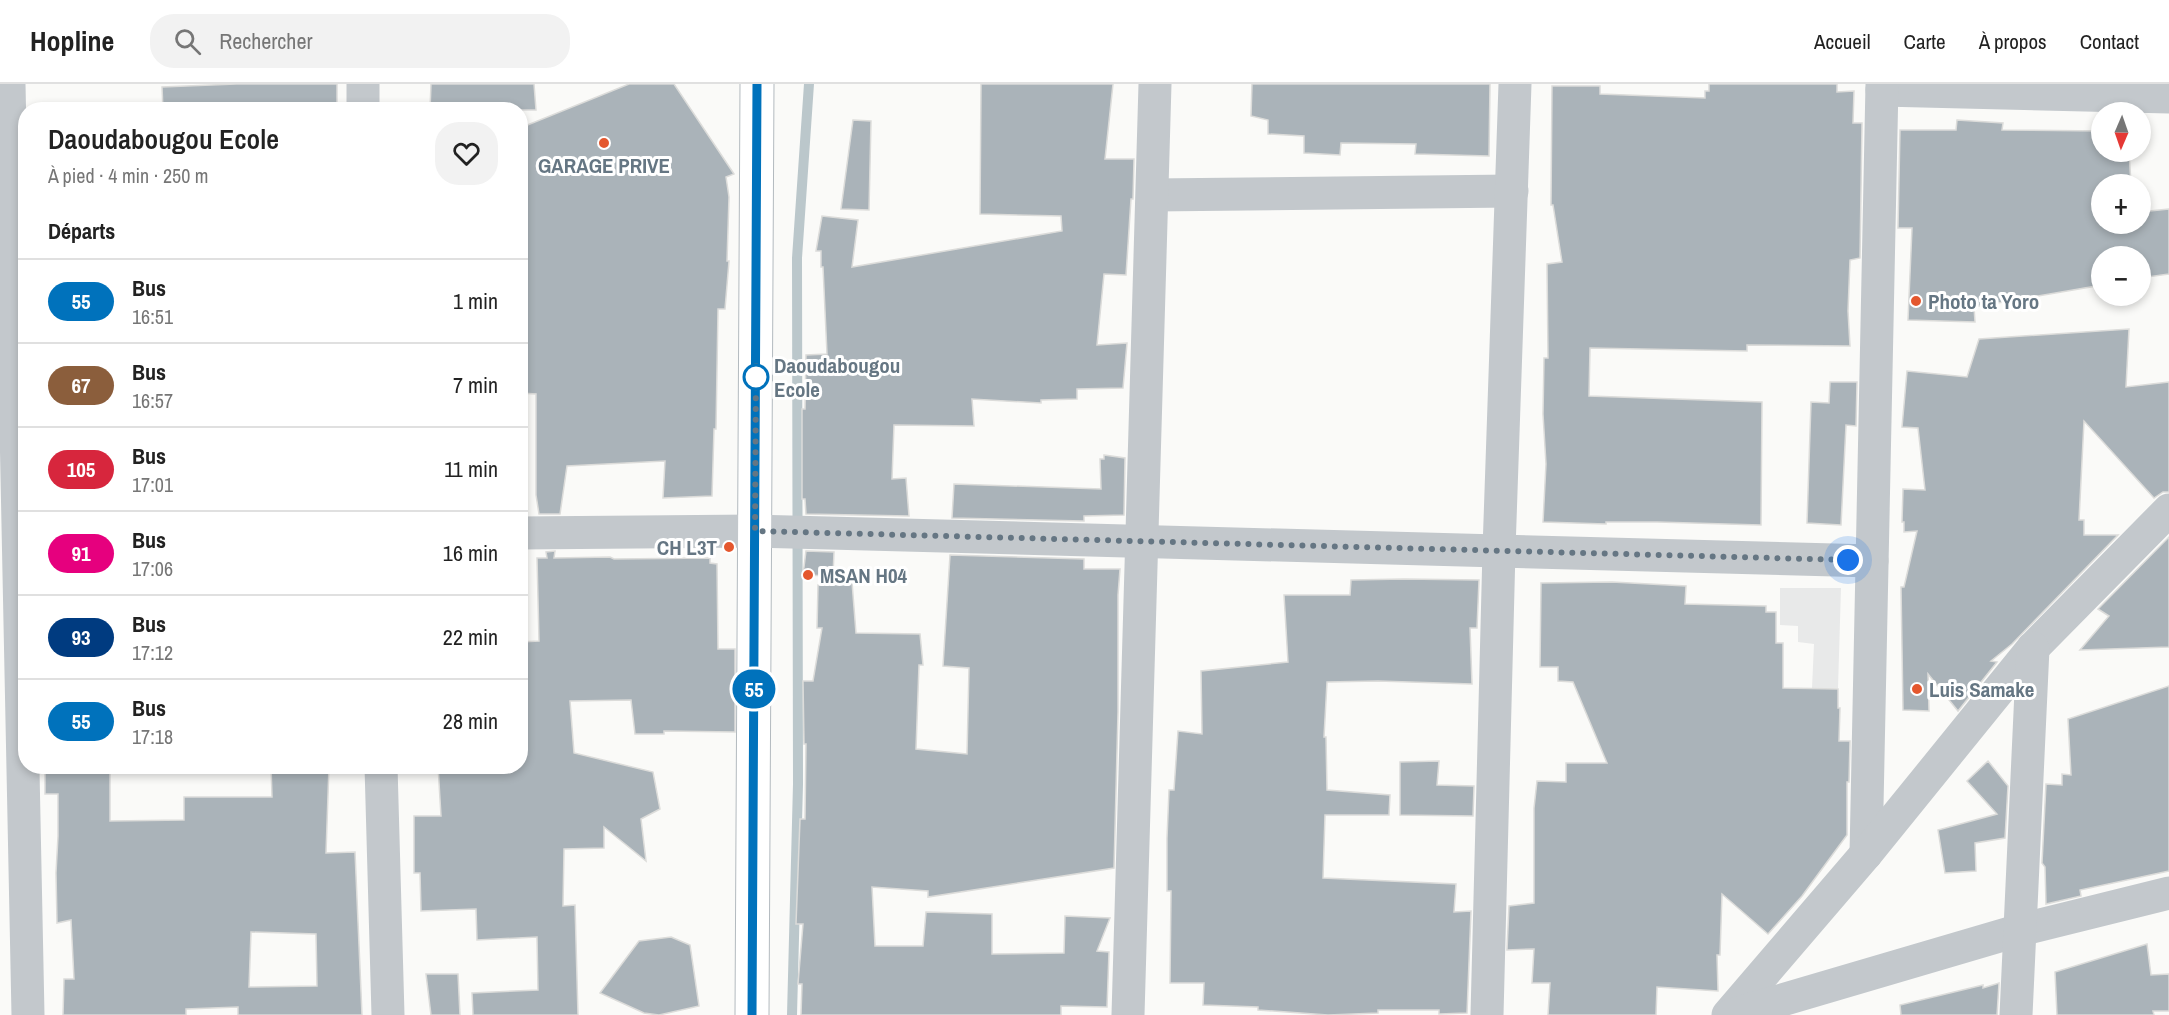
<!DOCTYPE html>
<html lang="fr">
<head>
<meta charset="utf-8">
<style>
  body { margin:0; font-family:"Archivo Narrow",sans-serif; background:#f2f2f2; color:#222; height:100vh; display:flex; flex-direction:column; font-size:22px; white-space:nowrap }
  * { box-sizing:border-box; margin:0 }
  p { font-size:20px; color:#767676 }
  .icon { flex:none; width:33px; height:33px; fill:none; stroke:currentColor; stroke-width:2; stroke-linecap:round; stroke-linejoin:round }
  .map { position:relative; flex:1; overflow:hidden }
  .panel { position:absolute; left:18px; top:18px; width:510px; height:672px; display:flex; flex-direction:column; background:#fff; border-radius:24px; box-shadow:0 3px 9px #0003 }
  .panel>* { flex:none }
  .badge { padding:0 12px; border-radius:20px; font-size:21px; line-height:39px }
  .needle { width:39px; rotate:182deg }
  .controls { position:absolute; left:2091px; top:18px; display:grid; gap:12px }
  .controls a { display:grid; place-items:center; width:60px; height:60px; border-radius:50%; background:#fff; box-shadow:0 3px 9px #0003; font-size:30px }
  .you { position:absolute; width:30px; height:30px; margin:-15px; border:4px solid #fff; border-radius:50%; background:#1a73e8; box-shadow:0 0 0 9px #1a73e833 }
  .map>.badge { position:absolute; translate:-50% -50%; box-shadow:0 0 0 3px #fff }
  h2 { padding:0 30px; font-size:22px; line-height:54px }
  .round { display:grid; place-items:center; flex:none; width:63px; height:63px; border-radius:24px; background:#f2f2f2 }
  .overview { display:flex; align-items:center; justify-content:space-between; height:102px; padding:0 30px }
  h1 { font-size:28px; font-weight:600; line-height:45px }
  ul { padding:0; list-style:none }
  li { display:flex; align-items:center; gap:18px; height:84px; padding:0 30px; border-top:2px solid #e0e0e0 }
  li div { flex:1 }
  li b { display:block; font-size:22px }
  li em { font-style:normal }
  li .badge { min-width:66px; font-weight:700; text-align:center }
  header { display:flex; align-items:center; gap:36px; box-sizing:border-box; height:84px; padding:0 30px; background:#fff; border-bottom:2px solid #e0e0e0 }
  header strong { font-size:28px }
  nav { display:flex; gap:33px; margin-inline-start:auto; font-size:21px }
  .search { width:420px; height:54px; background:#f2f2f2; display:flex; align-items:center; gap:15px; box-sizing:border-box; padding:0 21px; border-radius:24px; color:#767676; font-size:22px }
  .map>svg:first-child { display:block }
  .built { fill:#e8e9e9 }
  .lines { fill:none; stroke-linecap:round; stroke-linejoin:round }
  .stream { stroke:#bbc7cb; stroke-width:10 }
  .building { fill:#aab3b9; stroke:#dcdcda; stroke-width:1.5; fill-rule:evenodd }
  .secondary-casing { stroke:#b3babf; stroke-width:35 }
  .street { stroke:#c3c8cc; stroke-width:33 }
  .secondary { stroke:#fff; stroke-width:33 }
  .line-casing { stroke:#fff; stroke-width:14 }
  .line { stroke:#0072bc; stroke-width:9 }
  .walk { stroke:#657683; stroke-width:6; stroke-dasharray:0 10.8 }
  .poi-dot { fill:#e4572e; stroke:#fff; stroke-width:2 }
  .stop-dot { fill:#fff; stroke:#0072bc; stroke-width:3 }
  .labels { text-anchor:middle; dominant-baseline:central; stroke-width:6; stroke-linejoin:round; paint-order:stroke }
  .poi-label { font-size:21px; font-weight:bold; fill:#657683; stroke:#fff; text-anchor:start }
  .stop-label { font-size:21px; font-weight:bold; fill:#657683; stroke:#fff; text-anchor:start }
</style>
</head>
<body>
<header>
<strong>Hopline</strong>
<div class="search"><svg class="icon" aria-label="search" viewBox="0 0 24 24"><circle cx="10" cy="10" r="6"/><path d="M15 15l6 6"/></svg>Rechercher</div>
<nav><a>Accueil</a><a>Carte</a><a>À propos</a><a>Contact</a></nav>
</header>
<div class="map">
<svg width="2169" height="931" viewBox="0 0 2169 931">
  <rect width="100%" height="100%" fill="#fafaf8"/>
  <polygon class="built" points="1780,504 1841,504 1838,604 1812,604 1814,560 1798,558 1798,542 1780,541"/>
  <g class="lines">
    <polyline class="stream" points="792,931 798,700 797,174 809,0"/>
  </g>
  <g class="building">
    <polygon points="236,0 337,0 337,26 163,26 162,3"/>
    <polygon points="431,0 534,0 536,26 430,26"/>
    <polygon points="629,0 674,0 734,90 726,93 729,113 727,177 729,177 725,225 718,225 716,345 714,345 712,412 663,414 665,377 567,382 560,430 539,430 536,411 536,310 520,309 520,44"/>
    <polygon points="981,0 1113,0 1105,75 1134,75 1133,115 1131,115 1126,191 1104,190 1097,261 1127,259 1123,304 1077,305 1077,315 1041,316 1041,319 972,315 974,342 894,341 892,395 906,394 909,432 806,430 805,415 802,415 802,325 805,325 806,271 827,270 823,183 821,183 821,167 816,167 822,132 858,136 852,183 1062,147 1061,132 980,130"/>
    <polygon points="1252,0 1490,0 1489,72 1415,70 1416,60 1341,59 1340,71 1304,69 1304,52 1268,50 1268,36 1251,32"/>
    <polygon points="1709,0 1837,0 1837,8 1854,7 1853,39 1862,39 1860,174 1850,176 1848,227 1850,262 1747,261 1747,267 1590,264 1589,312 1762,318 1761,441 1657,438 1606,438 1606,440 1543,438 1546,380 1543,330 1544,274 1548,274 1547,180 1562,178 1553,121 1551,121 1552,2 1600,2 1600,10 1705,14 1705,7 1709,7"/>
    <polygon points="853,36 871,37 869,126 841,125"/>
    <polygon points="1957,36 2003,39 2002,46 2102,47 2102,68 2129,68 2131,100 2102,100 2102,140 2140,140 2140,128 2169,125 2169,190 2140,194 2140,172 2102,172 2102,201 1974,223 1975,238 1908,236 1912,144 1898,144 1900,46 1956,46"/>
    <polygon points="2129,245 2126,303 2169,298 2169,408 2163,408 2154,414 2084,337 2079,436 2084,436 2084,451 2118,451 2012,560 1991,577 1997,578 1958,627 1928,590 1929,627 1903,626 1901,503 1904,503 1917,447 1904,448 1904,438 1902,438 1903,405 1925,406 1918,344 1902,343 1907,287 1967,293 1979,255"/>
    <polygon points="1830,298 1857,298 1856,342 1846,341 1841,441 1807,439 1811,318 1829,319"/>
    <polygon points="1104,371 1125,374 1124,431 1084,432 1084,437 952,434 954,400 1101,405 1100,375 1104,375"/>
    <polygon points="2169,453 2169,563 2080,566 2109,532 2098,525"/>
    <polygon points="555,467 554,474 610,473 614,475 710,474 710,479 717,480 718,565 735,565 735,648 664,647 664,650 635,650 631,616 570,617 574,669 653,688 660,725 641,735 646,777 604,743 604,764 564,765 563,822 575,821 578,931 473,931 472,909 538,906 537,853 477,856 476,825 421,827 420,789 414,789 414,732 441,732 438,682 520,682 520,558 539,557 537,474 547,474 546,468"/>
    <polygon points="806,467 834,468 833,492 803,491"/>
    <polygon points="950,471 1084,475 1084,485 1120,485 1118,511 1118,628 1114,784 928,813 928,807 872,803 875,862 923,862 926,828 992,830 992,870 1064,869 1065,832 1110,834 1097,867 1109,868 1107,923 1061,922 1061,931 801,931 802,900 798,900 803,840 796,840 800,735 805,735 806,660 804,660 803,597 813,597 822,544 817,544 818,501 852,498 856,549 920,550 923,581 919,581 916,665 967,670 969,584 943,582"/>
    <polygon points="1404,495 1479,496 1477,544 1470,544 1472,600 1378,597 1327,598 1324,653 1326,653 1327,706 1390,711 1389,731 1325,731 1323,794 1456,800 1454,828 1471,827 1467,929 1439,930 1439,926 1378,926 1378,929 1328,931 1258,926 1258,923 1203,921 1204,899 1170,899 1171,807 1167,807 1167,754 1169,706 1174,706 1178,647 1202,650 1201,587 1288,578 1284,511 1350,511 1351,496"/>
    <polygon points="1612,498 1686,502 1685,520 1766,522 1766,528 1776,528 1776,559 1783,559 1783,604 1838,605 1838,624 1840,624 1839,657 1850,657 1849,698 1847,698 1847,751 1802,812 1768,850 1722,810 1720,871 1717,871 1718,907 1657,903 1656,931 1548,931 1550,899 1532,899 1534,865 1507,866 1509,822 1534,819 1534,724 1537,697 1566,698 1566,679 1607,679 1573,598 1558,597 1558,583 1540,583 1541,499"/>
    <polygon points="2169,602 2169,787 2080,806 2081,812 2046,820 2045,783 2042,779 2046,700 2062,701 2062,690 2071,691 2068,635"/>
    <polygon points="1439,677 1437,701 1474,702 1473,732 1400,731 1400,678"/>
    <polygon points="1988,677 2008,702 2005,754 1975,759 1976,787 1945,789 1938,746 1997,730 1967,697"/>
    <path d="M 45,682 L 110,682 L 110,737 L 184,736 L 184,713 L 272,713 L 271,682 L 329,682 L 326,769 L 355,768 L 362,931 L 238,931 L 238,923 L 186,925 L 186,931 L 63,931 L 64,895 L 74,895 L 71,836 L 57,839 L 56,789 L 58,752 L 58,710 L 45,710 ZM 251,848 L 316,850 L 317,902 L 249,903 Z"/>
    <polygon points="671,853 690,861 699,922 659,931 644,929 600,909 639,857"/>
    <polygon points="2147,860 2151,891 2169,890 2169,927 2153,927 2154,931 2057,931 2055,888"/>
    <polygon points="426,890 458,890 460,931 431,931"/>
    <polygon points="1999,899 1997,931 1901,931 1900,921 1983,901 1983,904"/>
  </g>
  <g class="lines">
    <defs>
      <polyline id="secondary" points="752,931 757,0"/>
    </defs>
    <use href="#secondary" class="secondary-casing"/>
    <g class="street">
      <polyline points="9,0 28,931"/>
      <polyline points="363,0 363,26"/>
      <polyline points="1882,6 2169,13"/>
      <polyline points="1153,111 1512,107"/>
      <polyline points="520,449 755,447 1872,477"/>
      <polyline points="381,682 388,931"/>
      <polyline points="1866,770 1882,0"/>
      <polyline points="1128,931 1155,0"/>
      <polyline points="1487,931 1499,466 1515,0"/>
      <polyline points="1728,931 1866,770 2033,564 2169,426"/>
      <polyline points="1731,931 2020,846 2169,809"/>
      <polyline points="2016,931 2033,564"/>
    </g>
    <use href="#secondary" class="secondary"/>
  </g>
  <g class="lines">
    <defs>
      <polyline id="line" points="752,931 757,0"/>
    </defs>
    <use href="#line" class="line-casing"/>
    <use href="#line" class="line"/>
    <polyline class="walk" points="756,293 756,282 755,447 1848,476"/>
  </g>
  <g class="poi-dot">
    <circle cx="604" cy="59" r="6"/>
    <circle cx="1916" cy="217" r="6"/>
    <circle cx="729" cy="463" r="6"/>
    <circle cx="808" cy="491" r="6"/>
    <circle cx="1917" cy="605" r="6"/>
  </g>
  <circle class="stop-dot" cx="756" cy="293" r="12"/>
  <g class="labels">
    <g class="poi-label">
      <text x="604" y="81" text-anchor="middle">GARAGE PRIVE</text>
      <text x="1928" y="217">Photo ta Yoro</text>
      <text x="717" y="463" text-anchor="end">CH L3T</text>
      <text x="820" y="491">MSAN H04</text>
      <text x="1929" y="605">Luis Samake</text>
    </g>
    <g class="stop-label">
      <text x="774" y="281">Daoudabougou<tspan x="774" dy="24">Ecole</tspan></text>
    </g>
  </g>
</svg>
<div class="controls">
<a><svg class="needle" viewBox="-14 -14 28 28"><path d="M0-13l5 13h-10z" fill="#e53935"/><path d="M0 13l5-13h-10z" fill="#767676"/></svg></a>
<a>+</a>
<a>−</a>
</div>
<div class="you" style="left:1848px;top:476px"></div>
<b class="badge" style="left:754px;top:605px;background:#0072bc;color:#fff">55</b>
<section class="panel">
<div class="overview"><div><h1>Daoudabougou Ecole</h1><p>À pied · 4 min · 250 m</p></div><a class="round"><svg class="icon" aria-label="heart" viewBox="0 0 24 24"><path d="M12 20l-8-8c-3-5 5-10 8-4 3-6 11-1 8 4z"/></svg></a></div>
<h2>Départs</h2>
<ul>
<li><span class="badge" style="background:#0072bc;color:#fff">55</span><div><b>Bus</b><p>16:51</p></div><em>1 min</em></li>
<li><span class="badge" style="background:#8b5e3c;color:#fff">67</span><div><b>Bus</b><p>16:57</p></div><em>7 min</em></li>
<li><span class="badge" style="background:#d7263d;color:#fff">105</span><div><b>Bus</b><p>17:01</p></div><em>11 min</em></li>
<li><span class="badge" style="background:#e6007e;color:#fff">91</span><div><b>Bus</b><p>17:06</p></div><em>16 min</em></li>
<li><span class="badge" style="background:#003b80;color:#fff">93</span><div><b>Bus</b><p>17:12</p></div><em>22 min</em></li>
<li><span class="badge" style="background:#0072bc;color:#fff">55</span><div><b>Bus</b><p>17:18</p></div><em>28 min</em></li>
</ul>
</section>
</div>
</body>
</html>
